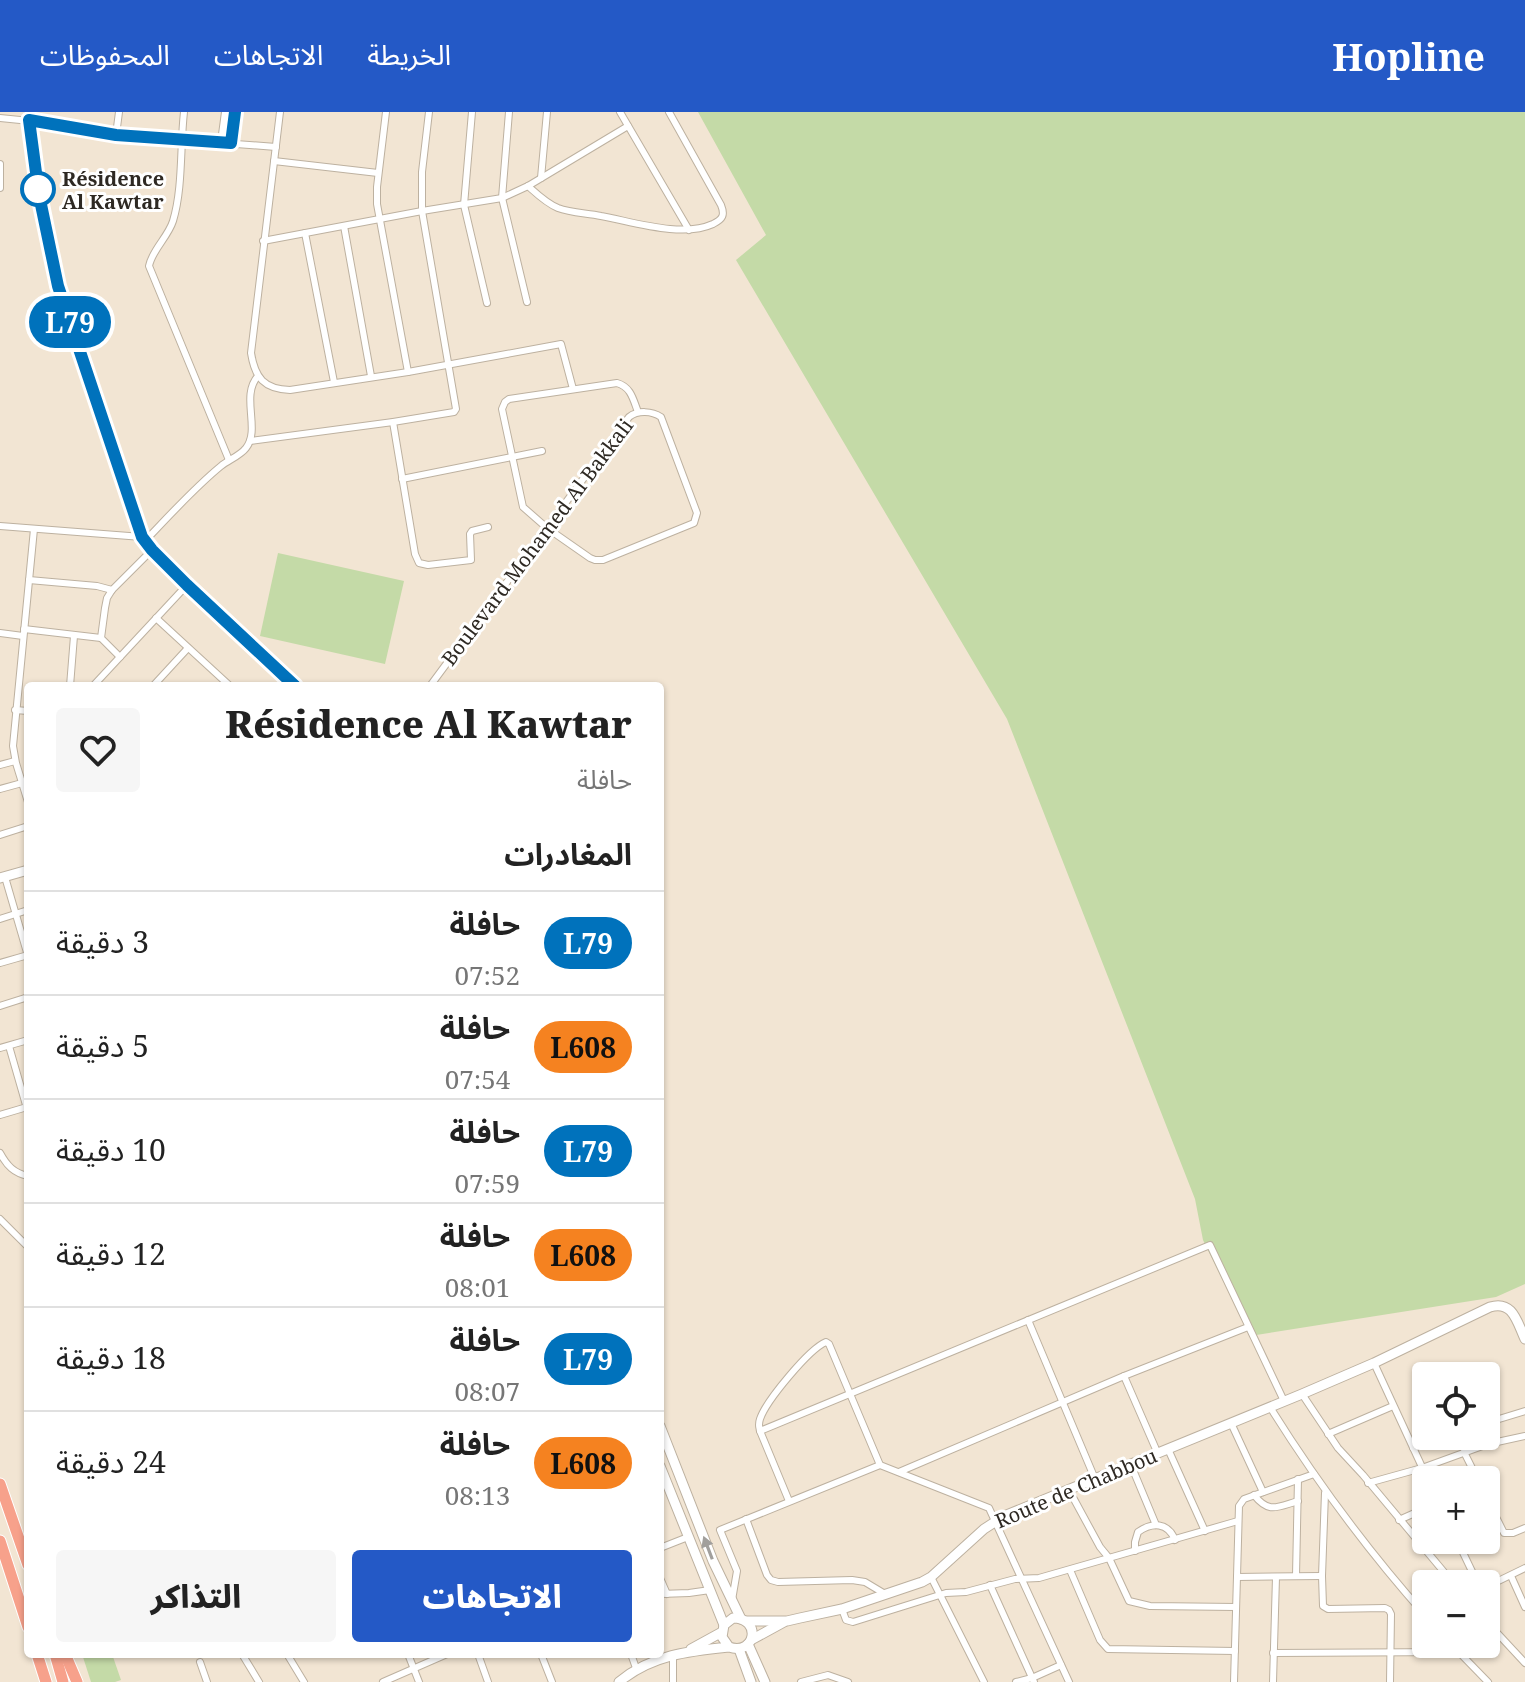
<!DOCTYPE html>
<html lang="ar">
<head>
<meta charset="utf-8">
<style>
  body { margin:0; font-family:"Noto Serif","Noto Sans Arabic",serif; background:#f6f6f6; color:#222; direction:rtl; height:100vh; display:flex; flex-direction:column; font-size:30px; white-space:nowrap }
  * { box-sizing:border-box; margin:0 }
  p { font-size:26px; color:#767676 }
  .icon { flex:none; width:44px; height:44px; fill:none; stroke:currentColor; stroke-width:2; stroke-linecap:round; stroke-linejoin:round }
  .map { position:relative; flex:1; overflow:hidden; direction:ltr }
  .panel { position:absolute; left:24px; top:570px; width:640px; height:976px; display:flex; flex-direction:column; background:#fff; border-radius:8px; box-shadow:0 2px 6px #0004; direction:rtl }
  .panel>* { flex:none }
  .badge { padding:0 16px; border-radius:26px; font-size:28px; line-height:52px }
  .buttons { position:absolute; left:1412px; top:1250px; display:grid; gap:16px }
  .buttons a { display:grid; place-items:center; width:88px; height:88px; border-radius:8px; background:#fff; box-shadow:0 2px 6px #0004; font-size:40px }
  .map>.badge { position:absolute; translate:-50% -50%; box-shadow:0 0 0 4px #fff }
  h2 { padding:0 32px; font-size:30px; line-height:72px }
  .round { display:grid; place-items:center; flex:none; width:84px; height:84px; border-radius:8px; background:#f6f6f6 }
  .head { display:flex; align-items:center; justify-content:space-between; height:136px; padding:0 32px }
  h1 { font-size:38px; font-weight:800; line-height:60px }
  .button { display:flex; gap:16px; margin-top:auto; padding:16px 32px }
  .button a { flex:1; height:92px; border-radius:8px; background:#2459c6; color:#fff; font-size:32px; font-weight:800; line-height:92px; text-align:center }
  .button a+a { background:#f6f6f6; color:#222 }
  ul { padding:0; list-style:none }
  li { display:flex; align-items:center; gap:24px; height:104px; padding:0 32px; border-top:2px solid #e0e0e0 }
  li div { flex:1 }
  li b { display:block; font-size:30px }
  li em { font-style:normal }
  li .badge { min-width:88px; font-weight:700; text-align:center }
  header { display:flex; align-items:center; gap:48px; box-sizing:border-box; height:112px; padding:0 40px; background:#2459c6; color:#fff }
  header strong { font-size:38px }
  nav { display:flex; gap:44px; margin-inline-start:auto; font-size:28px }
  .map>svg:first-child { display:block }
  .green { fill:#c4daa7 }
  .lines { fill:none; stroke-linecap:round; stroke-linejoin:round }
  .street-casing { stroke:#bdb1a0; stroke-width:8 }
  .secondary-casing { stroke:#bdb1a0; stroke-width:11 }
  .highway-casing { stroke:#fff; stroke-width:13 }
  .street { stroke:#fff; stroke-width:6 }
  .secondary { stroke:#fff; stroke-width:9 }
  .highway { stroke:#f7a18b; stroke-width:11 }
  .oneway { fill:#a19f9c }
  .line-casing { stroke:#fff; stroke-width:18 }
  .line { stroke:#0072bc; stroke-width:12 }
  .stop-dot { fill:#fff; stroke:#0072bc; stroke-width:4 }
  .labels { text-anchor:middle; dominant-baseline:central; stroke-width:6; stroke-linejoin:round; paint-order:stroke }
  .stop-label { font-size:20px; font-weight:bold; fill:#2e2923; stroke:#fff; text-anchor:start }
  .street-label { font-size:20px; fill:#2e2923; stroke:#fff }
</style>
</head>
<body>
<header>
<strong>Hopline</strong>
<nav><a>الخريطة</a><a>الاتجاهات</a><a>المحفوظات</a></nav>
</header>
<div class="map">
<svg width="1525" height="1570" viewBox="0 0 1525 1570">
  <rect width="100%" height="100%" fill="#f2e5d3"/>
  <g class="green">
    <polygon points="698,0 1525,0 1525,1172 1496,1185 1250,1224 1203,1128 1195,1087 1007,607 736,148 766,123"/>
    <polygon points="278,441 404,469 385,552 260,524"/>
    <polygon points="82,1542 112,1542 121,1568 115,1570 91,1570"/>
  </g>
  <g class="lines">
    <defs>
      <g id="street">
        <polyline points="28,0 39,83 58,174 142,425 152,438 187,473 295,574"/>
        <path d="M 184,0 C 180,35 183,76 173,109 C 168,125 152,138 149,154 L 229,348"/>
        <path d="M 280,0 L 251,241 C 255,266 264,277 290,278 L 408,260 L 561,232 L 573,277"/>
        <polyline points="386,0 377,75 377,92 408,260"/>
        <polyline points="472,0 464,93 487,191"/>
        <polyline points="509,0 502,86 527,190"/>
        <polyline points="620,0 689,118"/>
        <polyline points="0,6 50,11 116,23 276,35"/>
        <polyline points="116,23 119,0"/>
        <polyline points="221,30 225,0"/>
        <polyline points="231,31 235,0"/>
        <polyline points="274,49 378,61"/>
        <polyline points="0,52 0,76"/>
        <polyline points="541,66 547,0"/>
        <path d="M 528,74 C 537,82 546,91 558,96 C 571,101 587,101 601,104 C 634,110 682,126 713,112 C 723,107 725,103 721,93 L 669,0"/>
        <polyline points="344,114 371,264"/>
        <polyline points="305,121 334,270"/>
        <polyline points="263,129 422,99 502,86 528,74 628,14"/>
        <polyline points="393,310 415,442 419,451 428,453 471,448 470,422 472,419 488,415"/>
        <polyline points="250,329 393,310 454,300 456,297 422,99 422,60 429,0"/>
        <polyline points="402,367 542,339"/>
        <polyline points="0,414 142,425"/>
        <path d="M 145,429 C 169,404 194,376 221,354 C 228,348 240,344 246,336 C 261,317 240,284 258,264"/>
        <polyline points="29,468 97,474 112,478"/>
        <polyline points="156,506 230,574"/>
        <polyline points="24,517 101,526"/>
        <polyline points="0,521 23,524"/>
        <polyline points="120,545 101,526 105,496 107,486 112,478 152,438"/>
        <polyline points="70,574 74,524"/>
        <polyline points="93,574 187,473"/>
        <polyline points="153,574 188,536"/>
        <path d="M 430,574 L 629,305 C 638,298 652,299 661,305 L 697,401 L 694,411 L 603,448 L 595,448 L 590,446 L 547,416 L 523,395 L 502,297 L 505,290 L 509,287 L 617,271 C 631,275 633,287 638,300"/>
        <polyline points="15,598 28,599"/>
        <polyline points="0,653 15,649"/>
        <polyline points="0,677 22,671"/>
        <polyline points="28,690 16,651 13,634 34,417"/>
        <polyline points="0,723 28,714"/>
        <polyline points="5,765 28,844"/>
        <polyline points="0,807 28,798"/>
        <polyline points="0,851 28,843"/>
        <polyline points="0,894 28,885"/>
        <polyline points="9,934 28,1000"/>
        <polyline points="0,936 28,928"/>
        <polyline points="0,1003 27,995"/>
        <path d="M 0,1041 C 7,1054 14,1061 28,1064"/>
        <polyline points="0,1107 28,1135"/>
        <polyline points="1028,1208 1095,1367"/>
        <polyline points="1374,1251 1428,1368"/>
        <polyline points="1124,1264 1158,1342"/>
        <polyline points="1302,1282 1338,1336 1363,1363 1454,1472"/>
        <path d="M 1270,1295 C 1317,1370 1367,1438 1426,1504"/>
        <polyline points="1231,1311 1263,1380"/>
        <polyline points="1486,1311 1525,1299"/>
        <polyline points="760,1319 1210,1133 1284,1289"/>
        <polyline points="1328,1322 1393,1294"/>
        <polyline points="1413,1336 1447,1324"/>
        <polyline points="1168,1337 1205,1419"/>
        <polyline points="1464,1340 1478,1368"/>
        <polyline points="1131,1353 1156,1413"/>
        <polyline points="899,1360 1124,1264 1248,1215"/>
        <polyline points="1368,1371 1422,1356 1488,1332 1525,1324"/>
        <polyline points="1069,1378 1100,1435 1109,1446 1129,1489 1150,1494 1236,1495"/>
        <polyline points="1325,1381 1322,1464 1323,1494 1328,1497 1385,1496 1389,1498 1391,1502 1390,1570"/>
        <path d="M 1254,1383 C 1269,1402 1277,1395 1298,1389"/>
        <polyline points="1486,1385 1504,1421 1513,1421 1525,1416"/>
        <path d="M 789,1389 L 760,1319 C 759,1313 758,1313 760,1307 C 766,1289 809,1237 826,1230 L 829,1232 L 880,1353"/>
        <polyline points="746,1407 767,1463 771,1468 778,1470 852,1468 865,1470 885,1482"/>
        <polyline points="1399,1408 1426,1396"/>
        <polyline points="1457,1428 1478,1472"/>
        <polyline points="660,1436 688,1425"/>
        <path d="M 1135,1439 L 1135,1430 L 1138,1420 C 1152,1410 1168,1410 1175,1428"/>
        <polyline points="1070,1458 1100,1528 1108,1537 1235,1539"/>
        <polyline points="1296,1464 1298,1367"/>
        <polyline points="1511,1464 1525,1495"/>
        <polyline points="931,1465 984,1570"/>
        <polyline points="1237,1465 1322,1464"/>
        <polyline points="660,1466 667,1482"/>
        <polyline points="990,1473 1034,1570"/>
        <polyline points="1486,1475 1525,1456"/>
        <polyline points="660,1482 689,1481 710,1478"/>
        <polyline points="732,1488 737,1459 720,1418 880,1353 989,1396 1069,1570"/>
        <polyline points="842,1497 846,1508 853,1510 946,1481 966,1480 1015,1467 1039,1466 1238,1409"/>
        <polyline points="1486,1509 1525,1551"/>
        <polyline points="1451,1532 1488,1570"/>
        <polyline points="1273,1541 1458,1540"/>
        <polyline points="242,1542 259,1570"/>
        <polyline points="287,1542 304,1570"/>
        <polyline points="408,1542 419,1570"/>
        <polyline points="478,1542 488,1570"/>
        <polyline points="541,1542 552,1570"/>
        <polyline points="631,1542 636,1556"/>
        <polyline points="200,1550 207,1570"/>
        <polyline points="383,1570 447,1542"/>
        <polyline points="673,1570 673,1543"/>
        <polyline points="801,1570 828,1563 848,1570"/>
        <polyline points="1016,1570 1032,1566 1061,1553"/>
        <polyline points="1234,1570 1239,1394 1244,1387 1314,1362"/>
        <polyline points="1273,1570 1276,1465"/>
      </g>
      <g id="secondary">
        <polyline points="0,766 28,758"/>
        <polyline points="660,1314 713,1449 741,1507"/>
        <polyline points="660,1354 724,1513"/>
        <path d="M 746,1509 L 787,1509 L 800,1506 L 842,1497 L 922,1470 L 931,1465 L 984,1417 L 1004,1404 L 1302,1282 L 1374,1251 L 1490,1195 C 1513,1188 1517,1210 1525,1227"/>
        <polyline points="751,1528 784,1510"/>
        <polyline points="748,1532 765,1570"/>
        <polyline points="691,1537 722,1520"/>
        <polyline points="739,1537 751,1570"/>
        <path d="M 619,1570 C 651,1543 689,1539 729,1535 C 756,1544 762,1506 733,1506 L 724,1513 L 722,1525 L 729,1535"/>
      </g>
      <g id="highway">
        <polyline points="0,1372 28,1453"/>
        <polyline points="0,1429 28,1515"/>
        <polyline points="37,1542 46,1570"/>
        <polyline points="55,1542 63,1570"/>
        <polyline points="65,1542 77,1570"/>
      </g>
    </defs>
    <use href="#street" class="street-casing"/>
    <use href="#secondary" class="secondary-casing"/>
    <use href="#highway" class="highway-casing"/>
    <use href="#street" class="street"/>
    <use href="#secondary" class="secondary"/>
    <use href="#highway" class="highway"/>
  </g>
  <defs><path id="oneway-solid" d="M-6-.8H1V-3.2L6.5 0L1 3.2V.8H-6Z" transform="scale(2)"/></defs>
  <use class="oneway" href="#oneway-solid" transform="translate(708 1436) rotate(-111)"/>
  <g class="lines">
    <defs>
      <polyline id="line" points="235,0 231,31 116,23 29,8 39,83 58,174 142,425 152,438 187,473 295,574"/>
    </defs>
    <use href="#line" class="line-casing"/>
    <use href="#line" class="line"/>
  </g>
  <circle class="stop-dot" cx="38" cy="77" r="16"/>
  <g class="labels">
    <g class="stop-label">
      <text x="62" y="66">Résidence<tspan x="62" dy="23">Al Kawtar</tspan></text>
    </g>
    <g class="street-label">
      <text transform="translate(537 430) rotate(-53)">Boulevard Mohamed Al Bakkali</text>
      <text transform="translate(1076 1376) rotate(-23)">Route de Chabbou</text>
    </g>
  </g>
</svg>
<div class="buttons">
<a><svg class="icon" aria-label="locate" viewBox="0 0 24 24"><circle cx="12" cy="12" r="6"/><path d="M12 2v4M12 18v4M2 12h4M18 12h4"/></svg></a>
<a>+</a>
<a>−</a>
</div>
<b class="badge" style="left:70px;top:210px;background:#0072bc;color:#fff">L79</b>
<section class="panel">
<div class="head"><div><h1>Résidence Al Kawtar</h1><p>حافلة</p></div><a class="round"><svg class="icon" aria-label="heart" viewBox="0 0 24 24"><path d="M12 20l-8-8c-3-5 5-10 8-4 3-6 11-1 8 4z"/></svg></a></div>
<h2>المغادرات</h2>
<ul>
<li><span class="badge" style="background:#0072bc;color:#fff">L79</span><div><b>حافلة</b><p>07:52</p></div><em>3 دقيقة</em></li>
<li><span class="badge" style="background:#f58220;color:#111">L608</span><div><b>حافلة</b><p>07:54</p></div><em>5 دقيقة</em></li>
<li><span class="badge" style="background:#0072bc;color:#fff">L79</span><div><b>حافلة</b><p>07:59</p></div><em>10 دقيقة</em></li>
<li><span class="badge" style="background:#f58220;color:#111">L608</span><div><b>حافلة</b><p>08:01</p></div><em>12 دقيقة</em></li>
<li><span class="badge" style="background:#0072bc;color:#fff">L79</span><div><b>حافلة</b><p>08:07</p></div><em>18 دقيقة</em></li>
<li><span class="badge" style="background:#f58220;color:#111">L608</span><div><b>حافلة</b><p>08:13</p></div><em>24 دقيقة</em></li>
</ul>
<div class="button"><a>الاتجاهات</a><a>التذاكر</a></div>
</section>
</div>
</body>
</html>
